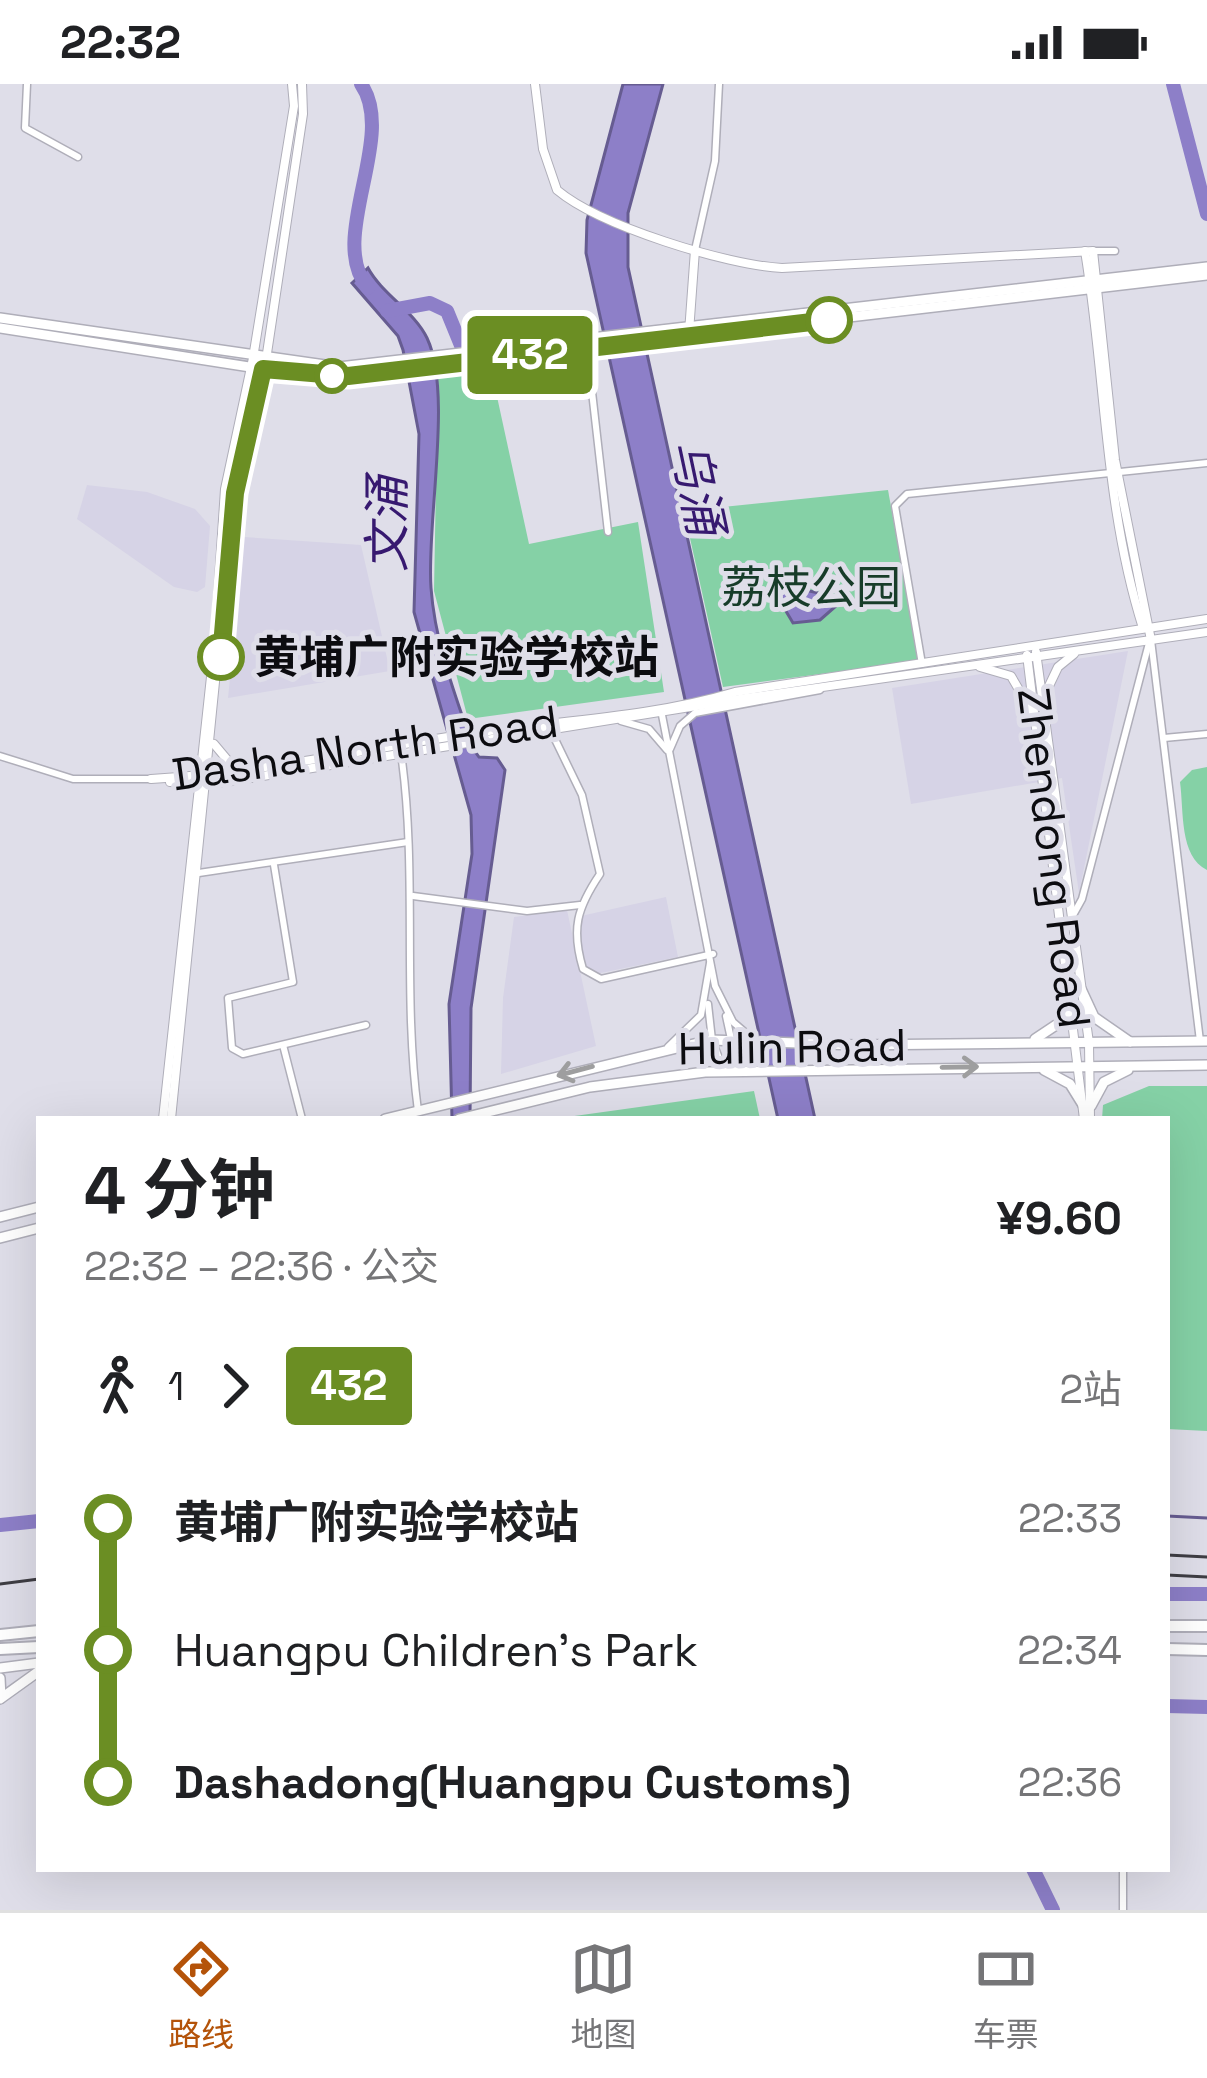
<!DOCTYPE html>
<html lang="zh">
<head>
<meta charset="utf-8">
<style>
  body { margin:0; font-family:"Space Grotesk","Noto Sans SC",sans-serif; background:#f2f2f2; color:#202124; height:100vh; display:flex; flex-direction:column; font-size:45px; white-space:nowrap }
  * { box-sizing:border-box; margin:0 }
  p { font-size:39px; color:#757577 }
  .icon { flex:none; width:66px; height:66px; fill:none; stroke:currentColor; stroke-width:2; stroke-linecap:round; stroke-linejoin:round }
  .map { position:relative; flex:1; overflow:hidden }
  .sheet { position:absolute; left:36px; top:1032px; width:1134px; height:756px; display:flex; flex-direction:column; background:#fff; border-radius:0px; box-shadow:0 12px 48px #0002 }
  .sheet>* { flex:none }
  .badge { padding:0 24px; border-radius:9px; font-size:42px; line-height:78px }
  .map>.badge { position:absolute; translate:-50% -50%; box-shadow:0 0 0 6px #fff }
  .legs { display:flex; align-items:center; gap:18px; height:132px; padding:0 48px; font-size:39px }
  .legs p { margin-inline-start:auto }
  .overview { display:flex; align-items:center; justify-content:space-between; height:204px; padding:0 48px }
  h1 { font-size:66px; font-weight:700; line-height:90px }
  ul { padding:0 48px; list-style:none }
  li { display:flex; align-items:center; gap:42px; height:132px; font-size:45px }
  li i { display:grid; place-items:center; width:18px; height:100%; margin:0 15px; background:currentColor }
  li i::after { content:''; width:30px; height:30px; margin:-15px; border:9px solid; border-radius:50%; background:#fff }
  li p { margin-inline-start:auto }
  li:first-child i { background:linear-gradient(#0000 50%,currentColor 0) }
  li:last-child i { background:linear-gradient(currentColor 50%,#0000 0) }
  .status { display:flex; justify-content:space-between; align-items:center; height:84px; padding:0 60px; background:#fff; direction:ltr }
  .status svg { height:33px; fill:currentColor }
  .dock { display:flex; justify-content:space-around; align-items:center; height:168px; border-top:3px solid #e0e0e0; background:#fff; font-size:33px; color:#757577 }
  .dock a { display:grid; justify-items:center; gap:6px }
  .dock .active { color:#b45309 }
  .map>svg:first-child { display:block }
  .built { fill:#d6d3e6 }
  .green { fill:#85d1a6 }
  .water { fill:#8d7fc8; stroke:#665c91; stroke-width:3 }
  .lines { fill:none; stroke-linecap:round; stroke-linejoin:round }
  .stream { stroke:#665c91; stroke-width:3 }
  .river { stroke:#8d7fc8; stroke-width:14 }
  .minor-casing { stroke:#afaeb9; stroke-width:9 }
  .tertiary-casing { stroke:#afaeb9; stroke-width:10 }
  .secondary-casing { stroke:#afaeb9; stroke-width:12 }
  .trunk-casing { stroke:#afaeb9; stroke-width:14 }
  .minor { stroke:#fff; stroke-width:6 }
  .tertiary { stroke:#fff; stroke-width:8 }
  .secondary { stroke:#fff; stroke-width:9 }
  .trunk { stroke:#fff; stroke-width:10 }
  .rail { stroke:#3f3e44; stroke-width:3 }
  .oneway { stroke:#9e9e9f }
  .line-1-casing { stroke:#fff; stroke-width:27 }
  .line-1 { stroke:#6b8e23; stroke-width:18 }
  .stop-1-dot { fill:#fff; stroke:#6b8e23; stroke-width:6 }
  .labels { text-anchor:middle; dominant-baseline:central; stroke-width:10; stroke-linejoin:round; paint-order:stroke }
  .park-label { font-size:45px; fill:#173c29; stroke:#dfdee9 }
  .stop-label { font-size:45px; font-weight:bold; fill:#0c0c10; stroke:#dfdee9; text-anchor:start }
  .street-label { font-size:45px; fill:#0c0c10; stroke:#dfdee9 }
  .water-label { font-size:48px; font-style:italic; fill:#371970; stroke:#dfdee9 }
</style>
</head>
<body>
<div class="status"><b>22:32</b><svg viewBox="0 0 49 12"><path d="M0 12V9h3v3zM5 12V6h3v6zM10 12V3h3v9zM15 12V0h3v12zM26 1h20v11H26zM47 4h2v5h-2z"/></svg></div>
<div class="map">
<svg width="1207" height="1826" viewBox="0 0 1207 1826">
  <rect width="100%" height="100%" fill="#dfdee9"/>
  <g class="built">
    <polygon points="87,401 147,408 195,425 210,442 205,503 197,508 174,503 77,435"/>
    <polygon points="244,453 361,461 390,587 228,614"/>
    <polygon points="1128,567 1079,809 1062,694 911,720 892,604"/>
    <polygon points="666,813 678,873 591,891 583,880 577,839 581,832"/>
    <polygon points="567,826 596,962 501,990 503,914 514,833"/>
  </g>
  <g class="green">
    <polygon points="491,285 529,460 638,438 664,608 468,635 434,507 438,290"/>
    <polygon points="888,406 919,577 723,603 684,427"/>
    <path d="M 1207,683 L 1207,786 C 1179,772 1184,727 1180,698 L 1192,686 Z"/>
    <polygon points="1149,1002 1207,1002 1207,1347 1167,1345 1167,1035 1102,1035 1103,1021"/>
    <polygon points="754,1007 760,1035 553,1035"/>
  </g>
  <g class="water">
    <polygon points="623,0 663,0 628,129 628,183 815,1035 778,1035 586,169 587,136"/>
    <path d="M 368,184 C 382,210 415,228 427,254 C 453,309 426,440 431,504 C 435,560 456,613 474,666 L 479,673 L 497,674 L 505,686 L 471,924 L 470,1035 L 452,1035 L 449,920 L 472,770 L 471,731 L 414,528 L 419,350 L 403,266 L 398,252 L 352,199 Z"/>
    <polygon points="781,501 833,512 836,522 820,536 793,539 774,507"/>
  </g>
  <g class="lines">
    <polyline class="stream" points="1167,1432 1207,1434"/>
    <g class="river">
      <path d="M 361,0 C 398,53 326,155 368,204"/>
      <polyline points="1173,0 1207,130"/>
      <polyline points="387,227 430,219 447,227 474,293"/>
      <polyline points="0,1441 39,1437"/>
      <polyline points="1167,1510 1207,1510"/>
      <polyline points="1167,1622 1207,1623"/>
      <polyline points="1033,1785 1053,1826"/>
    </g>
    <defs>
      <g id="minor">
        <polyline points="27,0 25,44 78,73"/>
        <polyline points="695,166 715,77 719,0"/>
        <polyline points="1093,167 1115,167"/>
        <polyline points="587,264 608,448"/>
        <polyline points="1151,556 1200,957"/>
        <polyline points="922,580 895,422 907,410 1207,379"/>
        <polyline points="661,626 715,902 733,938 754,956"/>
        <polyline points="621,637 649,645 667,666"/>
        <path d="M 549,643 L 582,711 L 600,790 C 577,824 571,845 583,885 L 601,895 L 713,870"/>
        <polyline points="1164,654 1207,650"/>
        <polyline points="670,665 680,642 695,629 820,606"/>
        <path d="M 401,669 C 418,789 402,907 418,1027"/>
        <polyline points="0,672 73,695 151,695"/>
        <polyline points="274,781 293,898 228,914 232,964 243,970 366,941"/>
        <polyline points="192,790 408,758"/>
        <polyline points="413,812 527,827 580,821"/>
        <polyline points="1072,833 1082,815 1149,559"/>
        <polyline points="708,920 712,956 724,987"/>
        <polyline points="283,961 302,1035"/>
        <polyline points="668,963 701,931 710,879"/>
        <polyline points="725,983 731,955 726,932"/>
        <polyline points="1123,1785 1123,1826"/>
      </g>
      <g id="tertiary">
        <path d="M 535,0 L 543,65 L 557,106 C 600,142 726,181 782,184 L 1093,167 L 1115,376 L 1151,556"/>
        <path d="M 1085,167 C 1106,294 1104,421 1143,544"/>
        <polyline points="689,248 695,166"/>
        <polyline points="1036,568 1089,959 1090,1035"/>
        <polyline points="1027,571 1084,1035"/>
        <polyline points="980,583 1011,592 1036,635 1048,633"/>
        <polyline points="1048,604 1058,583 1074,570"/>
        <polyline points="214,660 230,679 243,684"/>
        <path d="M 151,695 C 265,689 376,662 489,647 C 570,636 655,632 735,608 L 1207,535"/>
        <polyline points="170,698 207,701 746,614 1207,548"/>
        <polyline points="163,1035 215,556 225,405 253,274 294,22 292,0"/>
        <polyline points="171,1035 234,409 266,276 303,30 302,0"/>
      </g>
      <g id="secondary">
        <polyline points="0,234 339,283 1207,183"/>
        <polyline points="0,244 282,288 348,292 1207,191"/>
        <polyline points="1081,905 1094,933 1130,958"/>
        <polyline points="1035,955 1065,935 1071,906"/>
        <polyline points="1044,986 1070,1000 1083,1021"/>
        <polyline points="1091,1022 1104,998 1128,986"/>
        <polyline points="385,1035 710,956 855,961 1207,957"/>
        <polyline points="459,1035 590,1003 705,988 1207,981"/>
        <polyline points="0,1133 39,1123"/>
        <polyline points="0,1154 39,1144"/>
        <polyline points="0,1584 39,1579"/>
        <polyline points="0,1594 1,1614"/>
        <polyline points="0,1615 39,1587"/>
      </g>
      <g id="trunk">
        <polyline points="1167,1542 1207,1542"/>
        <polyline points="0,1551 39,1547"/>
        <polyline points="0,1565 39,1563"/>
        <polyline points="1167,1565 1207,1566"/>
      </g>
    </defs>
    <use href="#minor" class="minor-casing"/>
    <use href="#tertiary" class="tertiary-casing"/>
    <use href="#secondary" class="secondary-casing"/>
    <use href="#trunk" class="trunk-casing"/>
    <use href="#minor" class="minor"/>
    <use href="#tertiary" class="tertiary"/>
    <use href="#secondary" class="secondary"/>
    <use href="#trunk" class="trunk"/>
    <g class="rail">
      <polyline points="1167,1471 1207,1473"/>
      <polyline points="1167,1491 1207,1493"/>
      <polyline points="0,1500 39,1495"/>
    </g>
  </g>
  <defs><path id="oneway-shaft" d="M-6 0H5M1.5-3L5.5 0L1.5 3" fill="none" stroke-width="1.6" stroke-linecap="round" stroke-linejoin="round" transform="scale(3)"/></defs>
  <g class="oneway">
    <use href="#oneway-shaft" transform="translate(960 983) rotate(-1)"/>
    <use href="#oneway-shaft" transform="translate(575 987) rotate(165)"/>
  </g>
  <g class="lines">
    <defs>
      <polyline id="line-1" points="221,573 235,409 263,285 348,292 829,236"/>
    </defs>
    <use href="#line-1" class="line-1-casing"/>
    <use href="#line-1" class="line-1"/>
  </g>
  <g class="stop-1-dot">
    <circle cx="829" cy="236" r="21"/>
    <circle cx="332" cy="292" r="15"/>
    <circle cx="221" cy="573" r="21"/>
  </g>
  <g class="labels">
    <g class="park-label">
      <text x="811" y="503">荔枝公园</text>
    </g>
    <g class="stop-label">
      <text x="254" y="573">黄埔广附实验学校站</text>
    </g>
    <g class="street-label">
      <text transform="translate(365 664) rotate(-8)">Dasha North Road</text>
      <text transform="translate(1054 774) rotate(83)">Zhendong Road</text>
      <text transform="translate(792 963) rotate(-1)">Hulin Road</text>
    </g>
    <g class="water-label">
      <text transform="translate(697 403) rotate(78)">乌涌</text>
      <text transform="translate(387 440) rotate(-90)">文涌</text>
    </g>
  </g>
</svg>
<b class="badge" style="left:530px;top:271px;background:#6b8e23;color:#fff">432</b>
<section class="sheet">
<div class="overview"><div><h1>4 分钟</h1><p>22:32 – 22:36 · 公交</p></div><b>¥9.60</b></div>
<div class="legs"><svg class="icon" aria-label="walk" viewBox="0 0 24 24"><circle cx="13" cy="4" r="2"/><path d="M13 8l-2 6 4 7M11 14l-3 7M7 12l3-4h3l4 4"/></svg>1<svg class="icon" aria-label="forward" viewBox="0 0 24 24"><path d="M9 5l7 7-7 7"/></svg><b class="badge" style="background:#6b8e23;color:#fff">432</b><p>2站</p></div>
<ul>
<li><i style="color:#6b8e23"></i><b>黄埔广附实验学校站</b><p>22:33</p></li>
<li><i style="color:#6b8e23"></i><span>Huangpu Children's Park</span><p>22:34</p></li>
<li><i style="color:#6b8e23"></i><b>Dashadong(Huangpu Customs)</b><p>22:36</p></li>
</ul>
</section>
</div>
<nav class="dock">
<a class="active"><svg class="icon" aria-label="directions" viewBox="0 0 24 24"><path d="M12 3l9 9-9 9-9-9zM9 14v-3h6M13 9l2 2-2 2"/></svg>路线</a>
<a><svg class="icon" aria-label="map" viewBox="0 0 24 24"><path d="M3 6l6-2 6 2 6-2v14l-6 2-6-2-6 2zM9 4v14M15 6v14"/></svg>地图</a>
<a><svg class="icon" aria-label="tickets" viewBox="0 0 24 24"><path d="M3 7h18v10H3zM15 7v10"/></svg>车票</a>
</nav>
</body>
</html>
